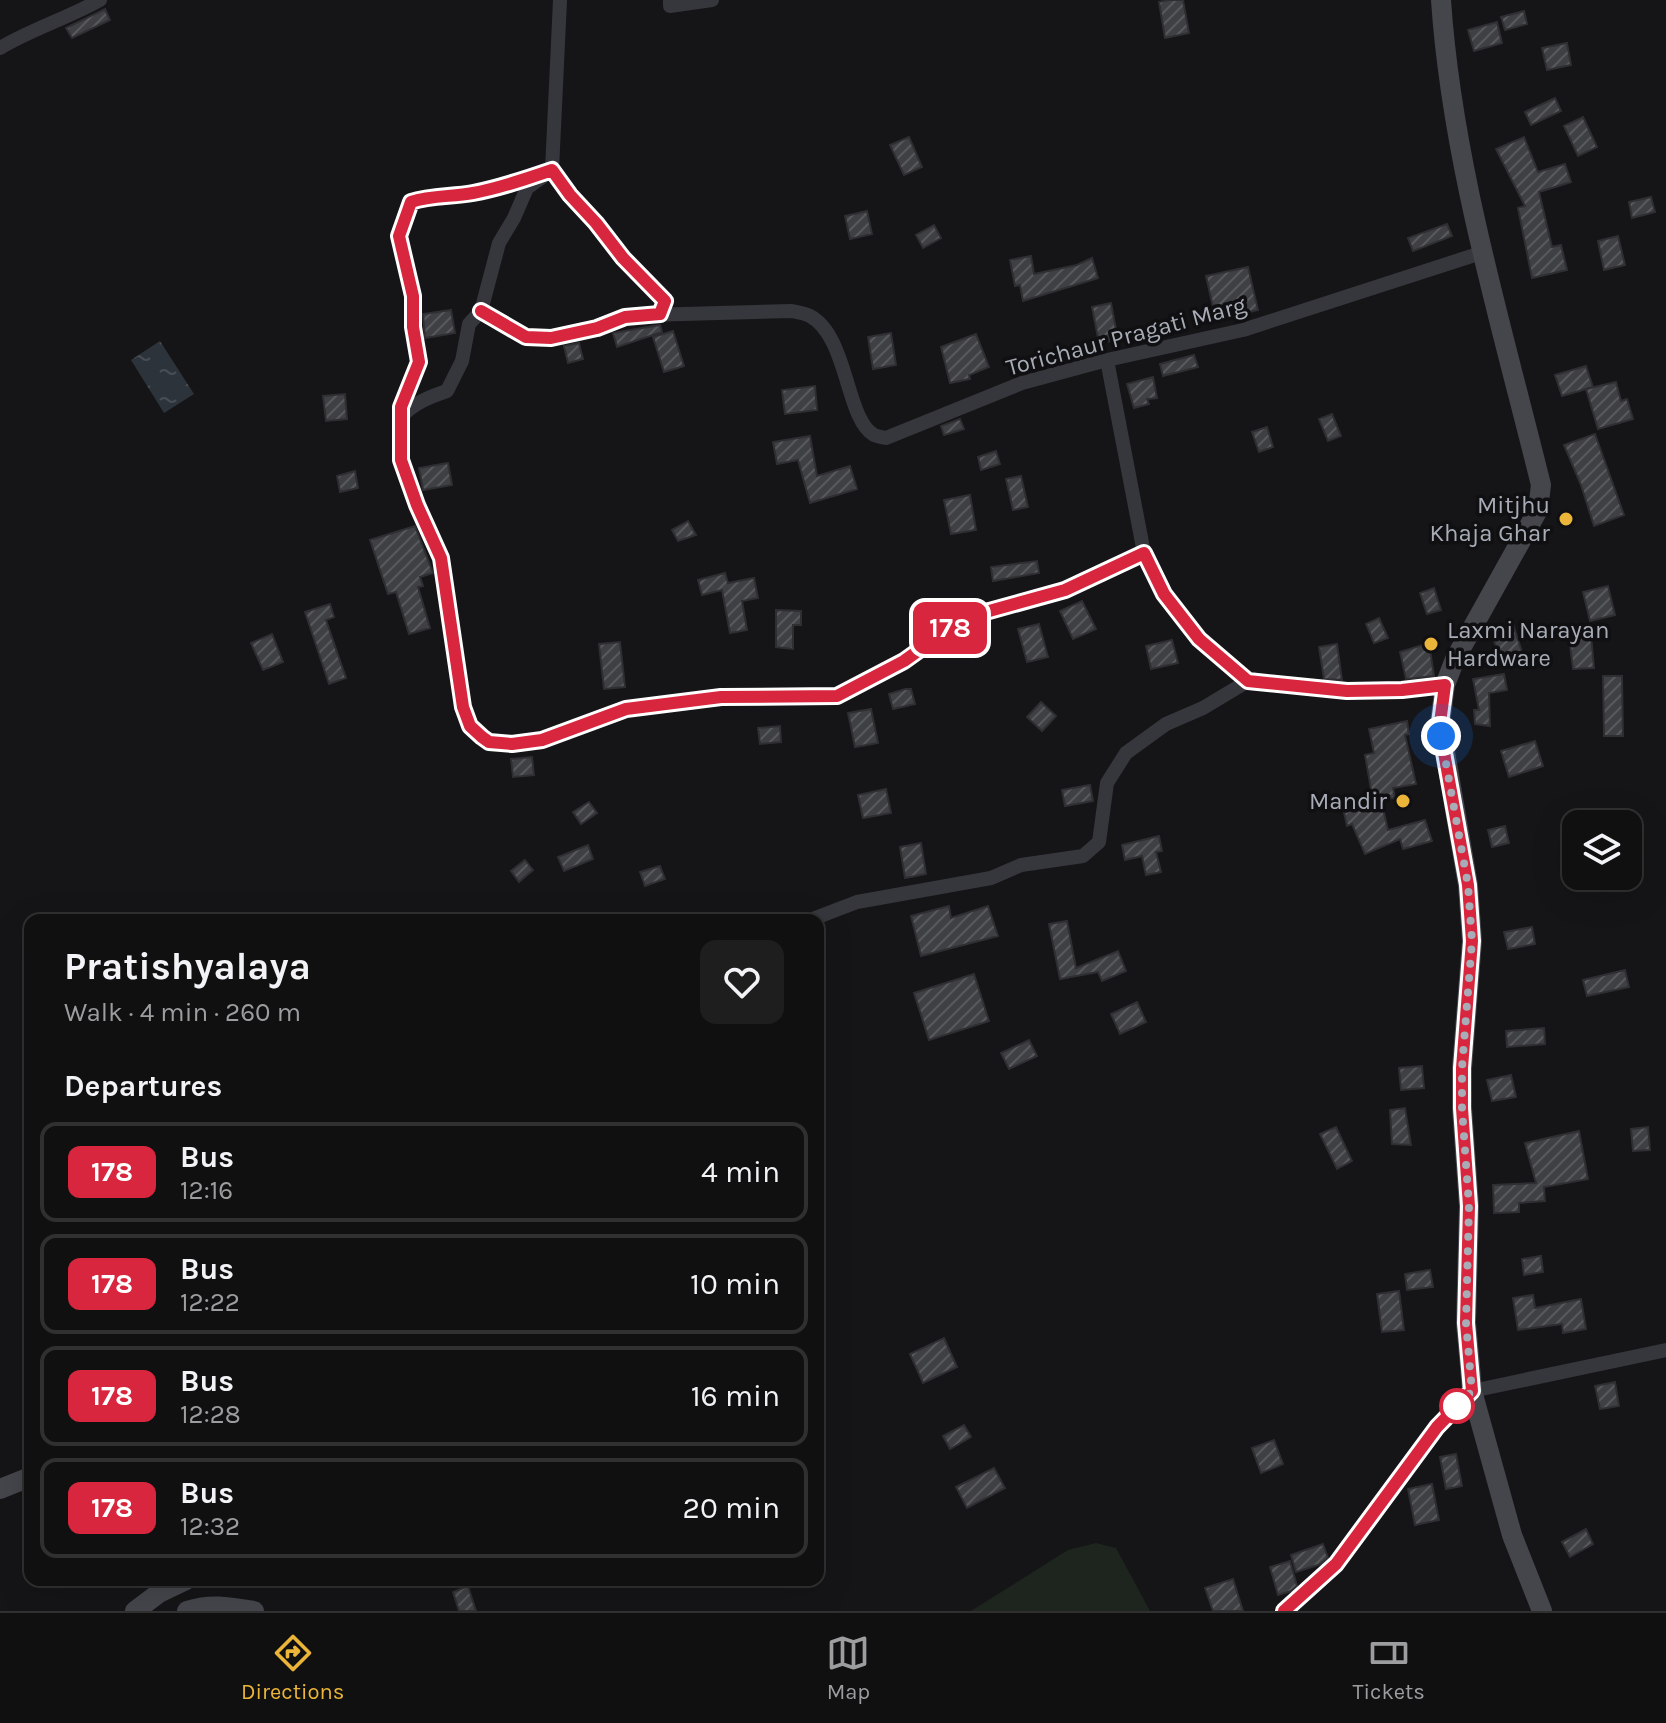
<!DOCTYPE html>
<html lang="en">
<head>
<meta charset="utf-8">
<style>
  body { margin:0; font-family:Karla,sans-serif; background:#1e1e1f; color:#f1f3f6; height:100vh; display:flex; flex-direction:column; font-size:30px; white-space:nowrap }
  * { box-sizing:border-box; margin:0 }
  p { font-size:26px; color:#9c9d9f }
  .icon { flex:none; width:44px; height:44px; fill:none; stroke:currentColor; stroke-width:2; stroke-linecap:round; stroke-linejoin:round }
  .map { position:relative; flex:1; overflow:hidden }
  .details { position:absolute; left:24px; top:914px; width:800px; height:672px; display:flex; flex-direction:column; background:#101011; border-radius:16px; box-shadow:0 8px 32px #0002,0 0 0 2px #303031 }
  .details>* { flex:none }
  .badge { padding:0 16px; border-radius:12px; font-size:28px; line-height:52px }
  .buttons { position:absolute; left:1562px; top:810px; display:grid; gap:16px }
  .buttons a { display:grid; place-items:center; width:80px; height:80px; border-radius:16px; background:#101011; box-shadow:0 8px 32px #0002,0 0 0 2px #303031; font-size:40px }
  .you { position:absolute; width:40px; height:40px; margin:-20px; border:6px solid #fff; border-radius:50%; background:#1a73e8; box-shadow:0 0 0 12px #1a73e833 }
  .map>.badge { position:absolute; translate:-50% -50%; box-shadow:0 0 0 4px #fff }
  h2 { padding:0 40px; font-size:30px; line-height:72px }
  .round { display:grid; place-items:center; flex:none; width:84px; height:84px; border-radius:16px; background:#1e1e1f }
  .summary { display:flex; align-items:center; justify-content:space-between; height:136px; padding:0 40px }
  h1 { font-size:38px; font-weight:700; line-height:60px }
  ul { padding:0; list-style:none }
  li { display:flex; align-items:center; gap:24px; height:100px; margin:0 16px 12px; padding:0 24px; border:4px solid #303031; border-radius:16px }
  li div { flex:1 }
  li b { display:block; font-size:30px }
  li em { font-style:normal }
  li .badge { min-width:88px; font-weight:700; text-align:center }
  .tabs { display:flex; justify-content:space-around; align-items:center; height:112px; border-top:2px solid #303031; background:#101011; font-size:22px; color:#9c9d9f }
  .tabs a { display:grid; justify-items:center; gap:4px }
  .tabs .active { color:#ebb539 }
  .map>svg:first-child { display:block }
  .green { fill:#1d251e }
  .water { fill:url(#water-ripples) }
  .building { fill:url(#building-hatch); stroke:#2f2f33; stroke-width:2 }
  .lines { fill:none; stroke-linecap:round; stroke-linejoin:round }
  .street { stroke:#36373c; stroke-width:14 }
  .secondary { stroke:#44464c; stroke-width:20 }
  .line-casing { stroke:#fff; stroke-width:18 }
  .line { stroke:#d7263d; stroke-width:12 }
  .walk { stroke:#a7acb6; stroke-width:8; stroke-dasharray:0 14.4 }
  .poi-dot { fill:#ebb539; stroke:#101012; stroke-width:3 }
  .stop-dot { fill:#fff; stroke:#d7263d; stroke-width:4 }
  .labels { text-anchor:middle; dominant-baseline:central; stroke-width:7; stroke-linejoin:round; paint-order:stroke }
  .street-label { font-size:24px; fill:#a7acb6; stroke:#101012 }
  .poi-label { font-size:24px; fill:#a7acb6; stroke:#101012; text-anchor:end }
</style>
</head>
<body>
<div class="map">
<svg width="1666" height="1611" viewBox="0 0 1666 1611">
  <defs>
    <pattern id="water-ripples" width="26" height="14" patternUnits="userSpaceOnUse" patternTransform="scale(2)"><rect width="26" height="14" fill="#2c333a"/><path d="M2 4q2-2 4 0t4 0M15 11q2-2 4 0t4 0" fill="none" stroke="#484e54"/></pattern>
    <pattern id="building-hatch" width="6" height="6" patternUnits="userSpaceOnUse" patternTransform="scale(2)"><rect width="6" height="6" fill="#3f4044"/><path d="M-1 1l2-2M0 6l6-6M5 7l2-2" fill="none" stroke="#58595d"/></pattern>
  </defs>
  <rect width="100%" height="100%" fill="#151517"/>
  <polygon class="green" points="1096,1543 1116,1548 1150,1611 971,1611 1068,1550"/>
  <polygon class="water" points="160,341 194,394 164,413 131,360"/>
  <g class="building">
    <polygon points="1169,0 1183,0 1189,33 1165,38 1159,2"/>
    <polygon points="105,9 110,20 72,38 66,28"/>
    <polygon points="1524,11 1527,24 1505,30 1501,17"/>
    <polygon points="1497,22 1502,43 1474,51 1468,30"/>
    <polygon points="1567,43 1571,65 1547,70 1542,48"/>
    <polygon points="1555,98 1561,111 1531,125 1525,112"/>
    <polygon points="1583,117 1597,147 1578,156 1564,126"/>
    <polygon points="909,137 922,167 904,175 890,145"/>
    <polygon points="1524,137 1538,172 1565,164 1571,182 1539,192 1552,247 1561,245 1567,270 1532,278 1518,208 1525,206 1496,149"/>
    <polygon points="1651,197 1655,212 1632,218 1629,202"/>
    <polygon points="867,211 872,234 850,239 845,216"/>
    <polygon points="1447,224 1452,236 1413,251 1408,238"/>
    <polygon points="934,225 941,238 923,248 916,235"/>
    <polygon points="1618,236 1625,265 1604,270 1598,241"/>
    <polygon points="1031,256 1034,274 1077,265 1092,258 1098,278 1023,301 1020,285 1015,286 1010,260"/>
    <polygon points="1248,267 1258,310 1216,320 1206,276"/>
    <polygon points="1111,303 1118,340 1099,343 1092,307"/>
    <polygon points="451,310 455,333 425,338 423,314"/>
    <polygon points="660,325 662,332 617,347 613,333"/>
    <polygon points="673,331 684,366 664,372 653,337"/>
    <polygon points="891,333 896,365 873,369 868,337"/>
    <polygon points="976,334 989,367 969,375 970,379 950,383 941,347"/>
    <polygon points="579,343 583,359 568,363 564,346"/>
    <polygon points="1194,355 1198,367 1163,376 1160,364"/>
    <polygon points="1586,366 1593,387 1562,396 1555,375"/>
    <polygon points="1153,377 1157,398 1147,399 1149,404 1134,408 1127,384"/>
    <polygon points="1616,382 1621,401 1627,399 1633,419 1598,429 1586,389"/>
    <polygon points="815,386 817,410 785,414 782,390"/>
    <polygon points="345,394 347,419 326,421 323,396"/>
    <polygon points="1332,414 1341,436 1328,441 1319,419"/>
    <polygon points="960,419 964,429 944,435 941,426"/>
    <polygon points="1267,427 1273,447 1259,452 1252,432"/>
    <polygon points="1595,434 1624,515 1594,526 1581,485 1564,445"/>
    <polygon points="810,436 817,476 850,466 857,489 810,503 798,460 777,464 773,442"/>
    <polygon points="996,451 1000,464 981,470 978,457"/>
    <polygon points="448,463 452,485 423,490 419,468"/>
    <polygon points="355,471 358,488 340,492 337,476"/>
    <polygon points="1021,476 1028,507 1013,510 1006,479"/>
    <polygon points="970,495 976,530 951,534 944,500"/>
    <polygon points="688,521 696,535 678,541 672,530"/>
    <polygon points="415,526 433,573 420,577 423,586 418,587 430,628 409,634 396,592 388,594 370,540"/>
    <polygon points="1037,561 1039,573 993,581 991,567"/>
    <polygon points="725,573 728,583 754,578 758,598 742,601 747,630 730,633 722,590 702,595 698,580"/>
    <polygon points="1608,586 1615,615 1590,621 1583,592"/>
    <polygon points="1434,588 1441,610 1427,614 1420,593"/>
    <polygon points="1082,601 1096,629 1073,639 1060,611"/>
    <polygon points="330,604 334,617 326,620 346,678 329,684 305,612"/>
    <polygon points="776,610 801,611 801,625 793,625 793,649 776,647"/>
    <polygon points="1379,618 1388,638 1374,643 1366,624"/>
    <polygon points="1039,624 1048,657 1027,662 1018,629"/>
    <polygon points="1513,624 1522,652 1500,659 1491,631"/>
    <polygon points="272,634 283,662 263,670 251,643"/>
    <polygon points="1591,635 1594,668 1573,669 1569,637"/>
    <polygon points="1172,640 1178,663 1151,669 1146,646"/>
    <polygon points="620,642 625,687 604,689 599,644"/>
    <polygon points="1429,643 1434,676 1406,679 1400,652"/>
    <polygon points="1337,644 1342,680 1324,679 1319,647"/>
    <polygon points="1504,674 1507,690 1489,693 1490,726 1475,724 1474,710 1479,710 1473,679"/>
    <polygon points="1603,676 1622,676 1623,736 1604,736"/>
    <polygon points="905,689 911,689 915,704 893,709 889,694"/>
    <polygon points="1041,702 1056,716 1042,731 1027,717"/>
    <polygon points="871,709 878,743 855,747 848,713"/>
    <polygon points="1407,721 1409,734 1405,735 1416,784 1393,788 1395,798 1373,801 1365,755 1374,753 1369,729"/>
    <polygon points="780,726 781,742 760,744 758,728"/>
    <polygon points="1535,741 1543,766 1509,777 1501,751"/>
    <polygon points="532,757 534,775 513,777 511,759"/>
    <polygon points="1090,785 1093,801 1065,806 1062,790"/>
    <polygon points="886,789 891,813 863,818 858,795"/>
    <polygon points="589,802 597,813 581,824 573,812"/>
    <polygon points="1382,804 1388,830 1425,820 1432,841 1403,849 1400,839 1365,854 1352,824 1347,826 1344,812"/>
    <polygon points="1505,826 1509,843 1492,847 1488,830"/>
    <polygon points="1159,836 1162,851 1156,852 1161,872 1146,875 1142,856 1125,860 1122,845"/>
    <polygon points="921,843 926,874 905,878 900,847"/>
    <polygon points="588,845 593,859 564,871 558,857"/>
    <polygon points="525,860 533,870 519,882 511,871"/>
    <polygon points="660,866 665,879 645,886 640,872"/>
    <polygon points="949,906 951,918 988,906 998,936 921,956 911,916"/>
    <polygon points="1067,921 1076,968 1118,951 1126,971 1102,981 1098,972 1060,979 1049,924"/>
    <polygon points="1532,927 1535,944 1508,949 1504,932"/>
    <polygon points="1625,970 1629,987 1587,996 1583,980"/>
    <polygon points="974,974 989,1021 929,1040 914,993"/>
    <polygon points="1137,1002 1146,1022 1120,1034 1111,1014"/>
    <polygon points="1544,1028 1545,1044 1507,1047 1506,1031"/>
    <polygon points="1029,1040 1037,1056 1009,1069 1001,1053"/>
    <polygon points="1422,1066 1424,1088 1401,1090 1399,1068"/>
    <polygon points="1511,1075 1516,1097 1492,1101 1487,1080"/>
    <polygon points="1405,1108 1411,1145 1392,1144 1390,1110"/>
    <polygon points="1336,1127 1352,1161 1337,1169 1320,1134"/>
    <polygon points="1648,1127 1650,1150 1633,1151 1631,1129"/>
    <polygon points="1579,1131 1588,1179 1544,1187 1545,1201 1519,1203 1519,1212 1494,1213 1493,1185 1536,1183 1525,1143"/>
    <polygon points="1541,1256 1543,1272 1524,1275 1522,1259"/>
    <polygon points="1430,1270 1433,1287 1407,1290 1405,1274"/>
    <polygon points="1399,1291 1404,1330 1382,1332 1377,1294"/>
    <polygon points="1533,1295 1535,1308 1581,1299 1586,1329 1563,1333 1562,1324 1518,1330 1513,1298"/>
    <polygon points="944,1338 957,1367 923,1383 910,1354"/>
    <polygon points="1615,1382 1619,1406 1600,1409 1595,1386"/>
    <polygon points="964,1425 971,1437 950,1449 943,1436"/>
    <polygon points="1274,1440 1283,1464 1261,1473 1252,1448"/>
    <polygon points="1456,1454 1462,1486 1446,1489 1440,1457"/>
    <polygon points="994,1468 1005,1488 967,1508 956,1487"/>
    <polygon points="1432,1484 1439,1520 1415,1525 1408,1489"/>
    <polygon points="1586,1529 1593,1544 1570,1557 1562,1542"/>
    <polygon points="1323,1544 1328,1558 1321,1564 1296,1572 1291,1555"/>
    <polygon points="1290,1561 1297,1586 1291,1591 1278,1595 1270,1567"/>
    <polygon points="1233,1579 1243,1611 1213,1611 1205,1588"/>
    <polygon points="468,1586 476,1611 459,1611 453,1592"/>
  </g>
  <g class="lines">
    <g class="street">
      <polyline points="670,0 670,6 712,0"/>
      <path d="M 0,48 C 32,29 68,18 100,0"/>
      <path d="M 481,311 C 495,319 510,331 525,336 C 554,347 614,318 647,315 L 792,311 C 797,312 805,313 810,316 C 848,336 846,420 874,435 C 878,437 882,437 886,438 L 1022,383 L 1107,360 L 1243,330 L 1484,252"/>
      <path d="M 660,314 L 665,301 L 623,258 L 596,223 L 570,195 L 552,170 C 522,180 492,190 460,195 C 443,198 428,196 411,202 L 399,236 L 413,296 L 413,327 L 419,362 L 401,407 L 401,460 L 417,505 L 441,558 L 463,707 L 470,726 L 482,737 L 489,742 L 512,744 L 542,740 L 626,709 L 721,697 L 837,696 L 904,661 L 964,618 L 1065,590 L 1144,553 L 1164,594 L 1199,639 L 1248,681 L 1347,691 L 1402,690 L 1445,685"/>
      <polyline points="1107,360 1144,553"/>
      <path d="M 401,417 C 414,403 429,397 447,391 L 462,361 L 469,324 L 481,311 L 499,243 L 514,218 L 527,188 L 552,170 L 560,0"/>
      <polyline points="810,920 857,902 991,878 1021,865 1083,856 1099,842 1107,783 1126,753 1166,724 1203,708 1248,681"/>
      <polyline points="1284,1611 1336,1564 1437,1427 1472,1391 1666,1350"/>
    </g>
    <g class="secondary">
      <path d="M 1441,0 C 1452,163 1502,326 1541,485 L 1538,510 L 1455,659 L 1445,685 L 1440,723 L 1468,885 L 1472,941 L 1462,1068 L 1462,1108 L 1469,1206 L 1466,1323 L 1470,1366 L 1472,1391 L 1512,1535 L 1542,1611"/>
      <polyline points="0,1489 30,1477"/>
      <polyline points="135,1611 159,1593 186,1580"/>
      <path d="M 187,1611 C 210,1603 230,1607 254,1611"/>
    </g>
  </g>
  <g class="lines">
    <defs>
      <path id="line" d="M 481,311 L 526,337 L 551,338 L 597,328 L 625,317 L 660,314 L 665,301 L 623,258 L 596,223 L 570,195 L 552,170 C 526,179 500,188 473,193 C 452,197 431,195 411,202 L 399,236 L 413,296 L 413,327 L 419,362 L 401,407 L 401,460 L 417,505 L 441,558 L 463,707 L 470,726 L 482,737 L 489,742 L 512,744 L 542,740 L 626,709 L 721,697 L 837,696 L 904,661 L 964,618 L 1065,590 L 1144,553 L 1164,594 L 1199,639 L 1248,681 L 1347,691 L 1402,690 L 1445,685 L 1440,723 L 1441,736 L 1468,885 L 1472,941 L 1462,1068 L 1462,1108 L 1469,1206 L 1466,1323 L 1472,1391 L 1437,1427 L 1336,1564 L 1284,1611"/>
    </defs>
    <use href="#line" class="line-casing"/>
    <use href="#line" class="line"/>
    <polyline class="walk" points="1441,736 1468,885 1472,941 1462,1068 1462,1108 1469,1206 1466,1323 1472,1391 1454,1409 1457,1406"/>
  </g>
  <g class="poi-dot">
    <circle cx="1566" cy="519" r="8"/>
    <circle cx="1431" cy="644" r="8"/>
    <circle cx="1403" cy="801" r="8"/>
  </g>
  <circle class="stop-dot" cx="1457" cy="1406" r="16"/>
  <g class="labels">
    <g class="street-label">
      <text transform="translate(1126 336) rotate(-15)">Torichaur Pragati Marg</text>
    </g>
    <g class="poi-label">
      <text x="1550" y="505">Mitjhu<tspan x="1550" dy="28">Khaja Ghar</tspan></text>
      <text x="1447" y="630" text-anchor="start">Laxmi Narayan<tspan x="1447" dy="28">Hardware</tspan></text>
      <text x="1387" y="801">Mandir</text>
    </g>
  </g>
</svg>
<div class="buttons">
<a><svg class="icon" aria-label="layers" viewBox="0 0 24 24"><path d="M12 4l9 5-9 5-9-5zM3 14l9 5 9-5"/></svg></a>
</div>
<div class="you" style="left:1441px;top:736px"></div>
<b class="badge" style="left:950px;top:628px;background:#d7263d;color:#fff">178</b>
<section class="details">
<div class="summary"><div><h1>Pratishyalaya</h1><p>Walk · 4 min · 260 m</p></div><a class="round"><svg class="icon" aria-label="heart" viewBox="0 0 24 24"><path d="M12 20l-8-8c-3-5 5-10 8-4 3-6 11-1 8 4z"/></svg></a></div>
<h2>Departures</h2>
<ul>
<li><span class="badge" style="background:#d7263d;color:#fff">178</span><div><b>Bus</b><p>12:16</p></div><em>4 min</em></li>
<li><span class="badge" style="background:#d7263d;color:#fff">178</span><div><b>Bus</b><p>12:22</p></div><em>10 min</em></li>
<li><span class="badge" style="background:#d7263d;color:#fff">178</span><div><b>Bus</b><p>12:28</p></div><em>16 min</em></li>
<li><span class="badge" style="background:#d7263d;color:#fff">178</span><div><b>Bus</b><p>12:32</p></div><em>20 min</em></li>
</ul>
</section>
</div>
<nav class="tabs">
<a class="active"><svg class="icon" aria-label="directions" viewBox="0 0 24 24"><path d="M12 3l9 9-9 9-9-9zM9 14v-3h6M13 9l2 2-2 2"/></svg>Directions</a>
<a><svg class="icon" aria-label="map" viewBox="0 0 24 24"><path d="M3 6l6-2 6 2 6-2v14l-6 2-6-2-6 2zM9 4v14M15 6v14"/></svg>Map</a>
<a><svg class="icon" aria-label="tickets" viewBox="0 0 24 24"><path d="M3 7h18v10H3zM15 7v10"/></svg>Tickets</a>
</nav>
</body>
</html>
